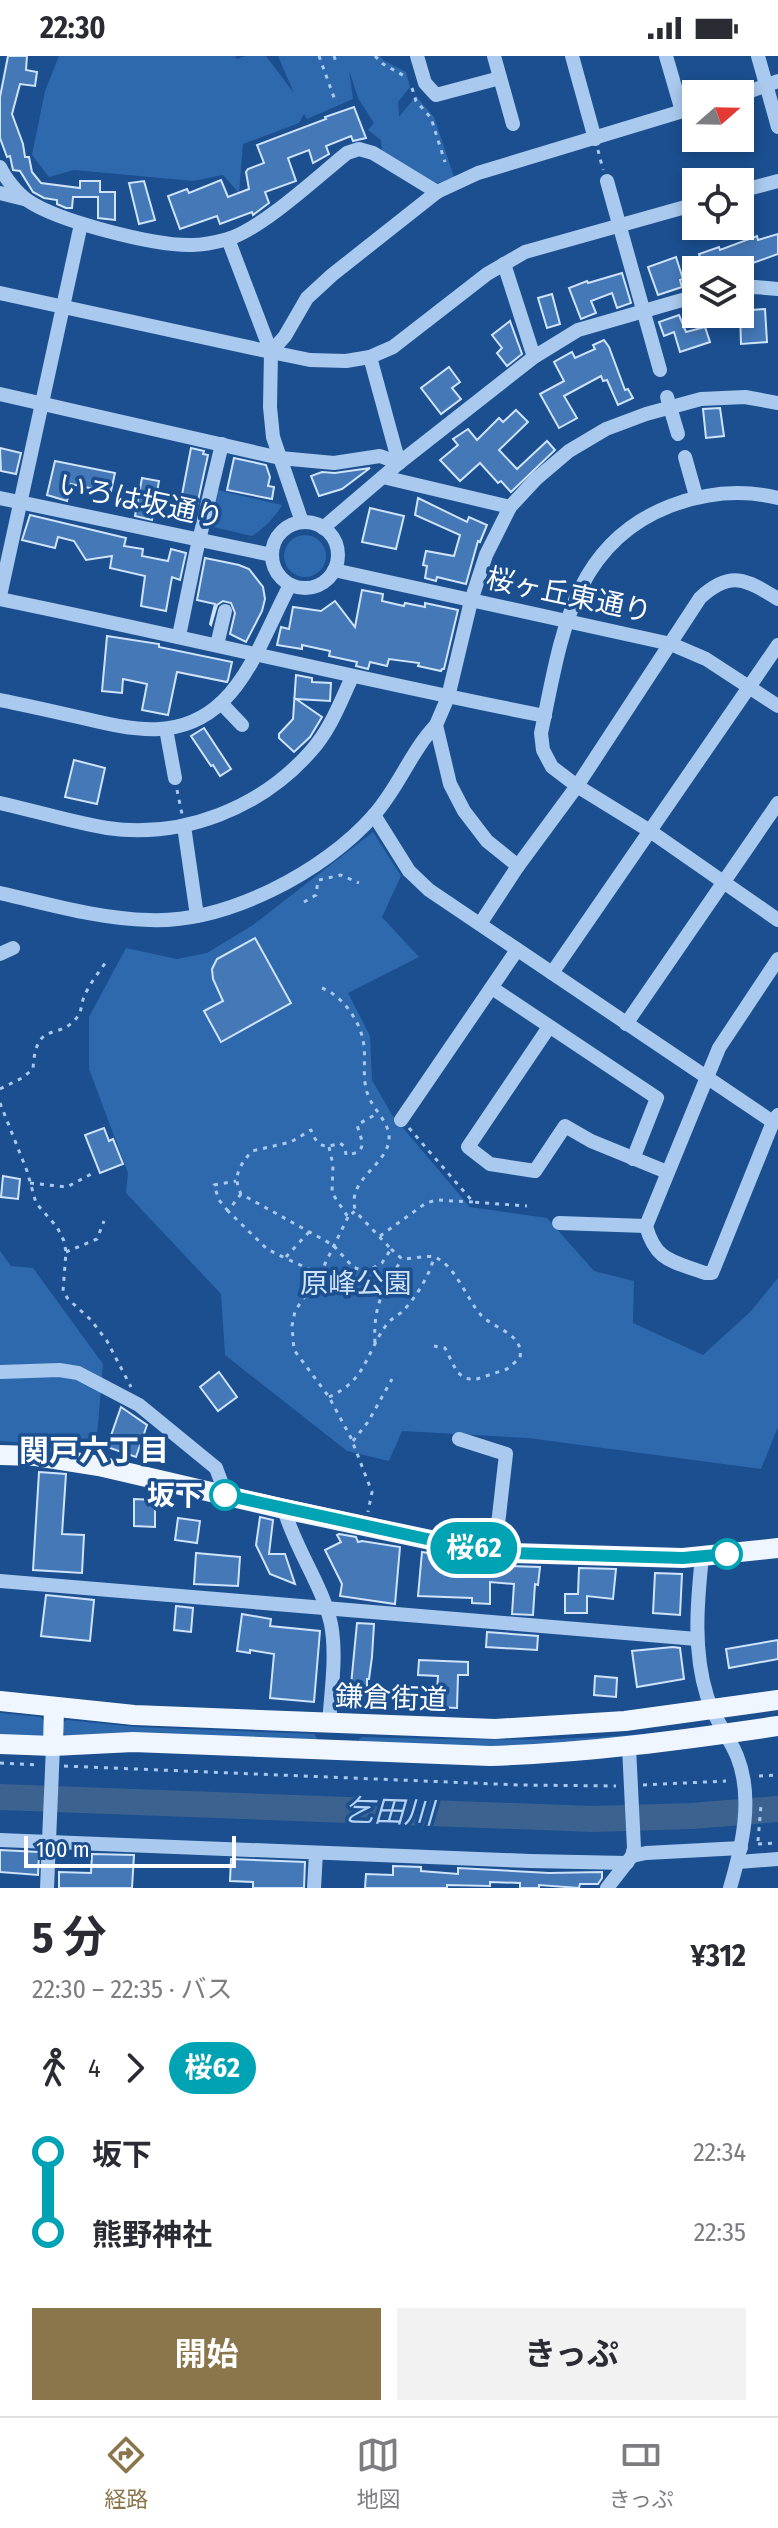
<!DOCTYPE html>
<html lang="ja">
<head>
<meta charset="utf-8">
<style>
  body { margin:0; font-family:"Fira Sans Condensed","Noto Sans JP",sans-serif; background:#f2f2f3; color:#2b2b33; height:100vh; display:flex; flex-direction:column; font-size:30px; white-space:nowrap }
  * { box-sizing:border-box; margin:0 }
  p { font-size:26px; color:#7c7c81 }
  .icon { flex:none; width:44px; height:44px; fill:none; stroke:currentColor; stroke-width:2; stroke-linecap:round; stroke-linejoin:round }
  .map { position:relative; height:1832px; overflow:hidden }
  .sheet { display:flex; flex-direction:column; background:#fff; flex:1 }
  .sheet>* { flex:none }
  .badge { padding:0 16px; border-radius:26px; font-size:28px; line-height:52px }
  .needle { width:52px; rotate:70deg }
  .fabs { position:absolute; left:682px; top:24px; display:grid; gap:16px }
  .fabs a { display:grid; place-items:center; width:72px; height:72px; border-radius:0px; background:#fff; box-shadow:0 4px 12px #0003; font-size:40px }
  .scale { position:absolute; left:24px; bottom:20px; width:212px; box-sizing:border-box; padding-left:8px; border:4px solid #fff; border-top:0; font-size:22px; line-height:28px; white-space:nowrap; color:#fff; -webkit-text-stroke:6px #1b4f8f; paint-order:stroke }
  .map>.badge { position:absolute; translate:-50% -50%; box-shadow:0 0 0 4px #fff }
  .legs { display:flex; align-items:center; gap:12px; height:88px; padding:0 32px; font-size:26px }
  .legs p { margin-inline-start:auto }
  .headline { display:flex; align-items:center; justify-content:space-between; height:136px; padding:0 32px }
  h1 { font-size:44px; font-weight:700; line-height:60px }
  .primary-button { display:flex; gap:16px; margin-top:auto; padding:16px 32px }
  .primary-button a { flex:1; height:92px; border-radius:0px; background:#8a764a; color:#fff; font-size:32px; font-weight:700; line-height:92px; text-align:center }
  .primary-button a+a { background:#f2f2f3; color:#2b2b33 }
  ul { padding:0 32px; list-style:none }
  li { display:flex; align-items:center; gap:28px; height:80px; font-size:30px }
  li i { display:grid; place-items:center; width:12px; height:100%; margin:0 10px; background:currentColor }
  li i::after { content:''; width:20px; height:20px; margin:-10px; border:6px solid; border-radius:50%; background:#fff }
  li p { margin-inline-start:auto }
  li:first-child i { background:linear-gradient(#0000 50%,currentColor 0) }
  li:last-child i { background:linear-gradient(currentColor 50%,#0000 0) }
  .status { display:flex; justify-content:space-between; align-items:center; height:56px; padding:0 40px; background:#fff; direction:ltr }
  .status svg { height:22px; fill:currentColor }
  .tab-bar { display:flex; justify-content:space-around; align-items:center; height:112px; border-top:2px solid #e1e1e2; background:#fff; font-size:22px; color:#7c7c81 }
  .tab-bar a { display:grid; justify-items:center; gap:4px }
  .tab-bar .selected { color:#8a764a }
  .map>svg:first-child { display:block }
  .green { fill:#2e69ad }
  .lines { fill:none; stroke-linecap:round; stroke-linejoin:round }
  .river { stroke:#3c6290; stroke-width:26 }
  .building { fill:#4478b7; stroke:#cfe3fa; stroke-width:2 }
  .path { stroke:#a9c9ee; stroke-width:3; stroke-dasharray:4 6; stroke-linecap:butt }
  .minor { stroke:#a9c9ee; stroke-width:14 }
  .major { stroke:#f0f6ff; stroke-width:20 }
  .line-1-casing { stroke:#fff; stroke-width:18 }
  .line-1 { stroke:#00a3b4; stroke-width:12 }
  .stop-1-dot { fill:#fff; stroke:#00a3b4; stroke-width:4 }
  .labels { text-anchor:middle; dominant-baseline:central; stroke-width:7; stroke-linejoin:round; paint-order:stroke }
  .street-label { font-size:28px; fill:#fff; stroke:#1b4f8f }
  .park-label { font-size:28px; fill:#cfe3fa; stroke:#1b4f8f }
  .stop-label { font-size:28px; font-weight:bold; fill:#fff; stroke:#1b4f8f; text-anchor:end }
  .neighbourhood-label { font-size:30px; font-weight:bold; fill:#fff; stroke:#1b4f8f }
  .water-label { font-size:30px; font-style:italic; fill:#b5d3f5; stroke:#1b4f8f }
</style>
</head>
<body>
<div class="status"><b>22:30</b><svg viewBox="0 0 49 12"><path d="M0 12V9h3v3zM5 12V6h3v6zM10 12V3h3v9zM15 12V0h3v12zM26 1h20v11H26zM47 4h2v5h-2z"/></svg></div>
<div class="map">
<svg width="778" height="1832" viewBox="0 0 778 1832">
  <rect width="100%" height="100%" fill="#1b4f8f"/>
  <g class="green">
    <polygon points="59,0 235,0 237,3 246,0 266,0 294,37 278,0 380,0 383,4 406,16 410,31 398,46 399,61 416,40 434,61 454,121 436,128 382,96 381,84 368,74 374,67 358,42 349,14 353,43 307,63 304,58 299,67 243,88 239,137 223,119 193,125 74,114 49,121 32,99 45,35"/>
    <path d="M 217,434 L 282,449 C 279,457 260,476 252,480 L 209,470 Z"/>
    <circle cx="305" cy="500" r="21"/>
    <polygon points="373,776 401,820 382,861 419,901 348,937 370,980 372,1024 392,1059 470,1151 547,1162 594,1215 634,1225 633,1267 703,1299 751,1255 778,1222 778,1371 761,1413 528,1382 402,1375 389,1405 347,1395 225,1299 221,1238 126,1137 128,1117 89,1013 89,961 126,892 177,903 207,897 253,869"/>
    <polygon points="0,1195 11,1210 33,1212 103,1308 96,1393 0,1385"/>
    <polygon points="0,1657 40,1661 46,1666 47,1675 42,1680 0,1679"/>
    <polygon points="67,1664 136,1671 314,1678 317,1682 314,1685 134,1678 66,1679 61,1675 60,1668"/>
    <path d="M 679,1674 L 680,1677 L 496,1693 L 360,1686 L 359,1683 L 362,1681 C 468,1684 573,1687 679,1674 Z"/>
  </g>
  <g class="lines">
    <polyline class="river" points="0,1741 593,1763 692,1760 778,1753"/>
  </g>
  <g class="building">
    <polygon points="8,0 27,0 26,14 37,16 35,30 20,28 12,58 23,88 25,101 29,101 32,116 41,127 80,132 80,125 100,125 100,136 115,136 115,164 98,162 98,141 73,141 72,152 66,152 57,148 57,144 44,142 33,136 20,115 13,114 10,100 7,101 0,82 0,41"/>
    <polygon points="354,51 366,82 353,85 351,80 326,90 329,98 313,107 309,94 288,102 296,125 265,136 269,147 253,159 252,156 220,168 217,160 180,173 168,140 187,133 189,137 221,124 228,141 249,133 246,116 248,113 264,107 257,89 326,63 325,61"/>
    <polygon points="144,125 155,164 139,168 129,127"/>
    <polygon points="778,178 778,198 733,214 704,214 699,198 719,191 720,194 757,180 758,184"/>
    <polygon points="676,201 683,223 680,224 682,231 658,239 648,211"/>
    <polygon points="622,217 631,247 617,252 612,237 591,245 596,257 581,263 569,232 587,225 588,227"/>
    <polygon points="552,238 560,268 547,272 538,242"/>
    <polygon points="765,253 767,286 741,288 740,255"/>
    <polygon points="679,259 686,276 705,271 710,286 680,296 674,276 664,280 659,266"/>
    <polygon points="510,265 522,298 507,310 497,297 502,292 492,279"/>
    <polygon points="604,284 609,291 625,334 628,333 633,342 618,349 607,324 603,325 601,320 564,340 577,362 559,372 540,338 564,325 554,306 572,296 575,302 595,293 593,289"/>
    <polygon points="449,311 460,326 452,332 461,343 441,358 421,332"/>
    <polygon points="720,352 724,380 706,382 703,353"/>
    <polygon points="516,354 528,366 499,394 517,413 547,385 555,394 511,436 501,425 498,427 480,407 460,425 440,404 458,389 453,383 468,373 477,384 499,362 503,366"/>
    <polygon points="0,392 21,397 16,418 1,415"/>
    <polygon points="191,392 204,395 203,398 208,399 193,468 182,466 182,462 175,460 179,439 182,439"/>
    <polygon points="234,402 266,409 270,421 268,430 274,431 272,443 227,434"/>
    <polygon points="55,405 115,417 111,435 103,433 103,435 71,428 67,445 47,439"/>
    <polygon points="370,412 342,433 319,440 311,420 322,416 335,417"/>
    <polygon points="142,422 159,425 152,464 135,460"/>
    <polygon points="418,442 467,466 469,461 487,469 480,486 478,485 466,528 437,521 436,525 425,522 427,510 423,509 426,495 454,500 460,479 415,459"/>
    <polygon points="370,452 404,460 396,493 362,486"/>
    <polygon points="30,459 126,482 124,490 143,493 142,500 168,505 171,493 186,497 180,524 172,521 166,555 141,550 145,520 110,512 112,500 86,504 74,485 58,481 55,492 22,484"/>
    <polygon points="205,502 239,509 249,513 263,531 265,543 262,555 246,586 230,578 235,557 231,547 223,545 217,549 211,569 210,568 215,548 197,544"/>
    <polygon points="362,534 383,538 382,545 404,550 405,547 425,551 425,547 458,554 444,613 442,613 441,615 418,610 419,607 389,603 387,610 370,606 368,613 356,610 357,606 329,600 330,595 302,589 302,593 277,589 281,571 289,573 293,551 321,555 335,545 355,571"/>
    <polygon points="107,580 159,588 159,591 232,606 228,624 227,626 177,616 168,659 142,654 147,628 123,623 122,637 102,635"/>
    <polygon points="296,619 312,622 312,626 331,627 330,645 296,643 322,661 310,681 294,696 279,682 279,678 293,663"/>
    <polygon points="204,672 231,713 220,720 213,709 211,710 191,680"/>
    <polygon points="74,704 105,712 97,748 65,741"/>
    <polygon points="255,882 291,947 221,986 204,955 223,945 213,923 212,913 217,903"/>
    <polygon points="104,1072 109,1085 113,1083 123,1108 100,1117 85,1079"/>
    <polygon points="3,1120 20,1123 18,1143 1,1141"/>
    <polygon points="219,1316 237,1341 218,1355 200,1331"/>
    <polygon points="121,1351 147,1369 136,1401 107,1391"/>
    <polygon points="39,1416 66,1418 62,1478 84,1479 82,1517 33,1514"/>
    <polygon points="134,1443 155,1444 155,1471 134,1470"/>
    <polygon points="260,1461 273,1464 269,1498 285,1498 295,1528 270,1518 256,1489"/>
    <polygon points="178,1462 200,1465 197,1487 175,1484"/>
    <polygon points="339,1478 356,1481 358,1486 362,1485 400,1491 395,1548 340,1540 342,1528 325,1494 341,1486 337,1479"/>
    <polygon points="422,1496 510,1510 540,1511 538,1529 535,1528 533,1559 512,1558 514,1528 490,1526 490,1548 472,1547 472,1542 418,1540"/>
    <polygon points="196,1497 240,1501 238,1530 194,1528"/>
    <polygon points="579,1512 616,1513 613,1543 587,1540 587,1557 565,1557 565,1538 578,1538"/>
    <polygon points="655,1517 682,1518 680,1559 653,1557"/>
    <polygon points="46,1539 94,1544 90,1585 41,1580"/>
    <polygon points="176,1550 193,1552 191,1576 174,1574"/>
    <polygon points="242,1558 271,1563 270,1570 320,1575 314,1646 270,1642 274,1598 250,1594 250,1597 237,1595"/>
    <polygon points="357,1567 374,1568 372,1601 369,1623 367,1623 367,1648 357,1648 346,1641 346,1629 351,1629"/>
    <polygon points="487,1576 538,1580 537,1594 486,1591"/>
    <polygon points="778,1584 778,1603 729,1612 726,1593"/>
    <polygon points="673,1591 680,1592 684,1623 637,1631 632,1595"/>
    <polygon points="419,1604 468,1606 468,1619 458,1619 457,1652 436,1651 438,1620 418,1619"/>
    <polygon points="595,1620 617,1622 616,1641 594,1639"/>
    <polygon points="0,1794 39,1796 38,1819 0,1816"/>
    <polygon points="92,1798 134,1799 132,1832 59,1832 59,1816 91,1817"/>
    <polygon points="231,1803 305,1806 304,1832 253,1832 253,1826 230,1825"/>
    <polygon points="393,1810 421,1811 421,1815 458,1818 458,1812 549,1817 602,1816 602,1822 598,1828 580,1828 579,1832 539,1829 539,1832 520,1832 520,1827 490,1826 490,1830 447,1829 447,1832 365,1832 366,1818 393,1819"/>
  </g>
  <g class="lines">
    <g class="path">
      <polyline points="319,0 336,47"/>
      <polyline points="334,0 336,6"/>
      <polyline points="375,0 383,8 408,22"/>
      <polyline points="412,32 416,45 431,62 445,106"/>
      <polyline points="598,94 603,114"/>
      <polyline points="177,734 182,758"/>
      <polyline points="319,824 341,819 359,827"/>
      <polyline points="304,846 316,839 318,824"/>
      <path d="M 322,932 C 341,939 359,963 363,984 C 367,1002 361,1021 368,1039 C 374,1056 394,1069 388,1089 C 381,1112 348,1125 355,1153"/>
      <path d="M 0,1033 L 22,1022 L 33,1013 C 36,961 59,987 78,960 C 82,954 81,948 84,941 C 89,928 100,915 108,903"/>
      <polyline points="0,1047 27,1115 36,1147 57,1171 64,1185 66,1196 63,1235 68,1243 91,1264 107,1285 131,1331"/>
      <polyline points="409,1072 473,1146 527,1150"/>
      <path d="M 329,1091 L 333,1109 L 332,1137 L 348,1161 L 355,1155 L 391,1193 L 382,1207 L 366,1216 L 353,1211 L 333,1189 L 241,1138 C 232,1120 240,1109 252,1095 L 291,1086 L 311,1074 C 317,1090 323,1093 340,1087 L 345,1091 L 346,1099 C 369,1096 362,1086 357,1069 L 378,1057"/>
      <polyline points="30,1127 67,1131 95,1116"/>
      <polyline points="241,1138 228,1155 267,1193 285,1202"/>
      <polyline points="228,1155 219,1144 214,1129 236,1125"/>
      <polyline points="348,1161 320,1218 343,1219 353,1211"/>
      <polyline points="309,1176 285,1202 320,1218 295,1255 292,1270 294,1294 329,1341 351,1382 372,1436 368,1456"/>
      <polyline points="380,1180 426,1147 437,1144 473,1146"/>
      <path d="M 391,1193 L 402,1203 C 411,1203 426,1199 434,1201 C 455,1208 467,1244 481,1259 C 495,1274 524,1277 520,1302 L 507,1313 L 474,1324 L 465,1322 L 457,1316 L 445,1292 L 434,1290"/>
      <polyline points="66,1196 97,1183 104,1165"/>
      <path d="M 375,1287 C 373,1250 383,1233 402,1203"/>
      <path d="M 329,1341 C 367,1324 365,1298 387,1268 C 391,1263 397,1260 402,1256 C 415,1243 430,1219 434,1201"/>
      <polyline points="353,1385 368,1366 392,1323"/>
      <polyline points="0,1707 40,1709"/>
      <polyline points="64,1710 520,1729 616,1730"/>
      <polyline points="759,1720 778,1719"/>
      <polyline points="643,1729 726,1725"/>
      <polyline points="758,1785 761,1749"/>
      <polyline points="758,1788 778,1787"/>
    </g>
    <g class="minor">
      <polyline points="417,0 425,27 436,39 500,22"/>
      <polyline points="494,0 513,68"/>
      <polyline points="572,0 595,83"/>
      <polyline points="666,0 682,55"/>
      <polyline points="758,0 778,71"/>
      <polyline points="740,39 778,25"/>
      <path d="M 0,111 C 5,122 17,137 27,144 C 57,165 154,190 192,189 C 203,189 217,186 228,183 C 263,172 316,122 347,97 L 359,93 L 373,97 L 437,136"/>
      <polyline points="607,125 660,314"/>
      <polyline points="740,135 778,125"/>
      <polyline points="0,137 24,143"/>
      <polyline points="228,183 271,296 270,351 273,381 302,466"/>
      <polyline points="504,208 534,301"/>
      <polyline points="740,233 755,231 778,233"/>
      <polyline points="0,237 271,296 310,304 346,305 370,301 393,291 487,218 525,196 696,148"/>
      <polyline points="271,296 285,280 307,242 332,219 437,136 478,117 696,51"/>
      <polyline points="370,301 399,407"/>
      <polyline points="0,338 280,402 334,407 380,400 399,407"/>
      <polyline points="667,341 678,378"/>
      <polyline points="685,401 696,440"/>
      <polyline points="383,421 510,451"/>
      <polyline points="0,442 272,499"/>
      <path d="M 778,442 C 742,433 705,437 670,450 C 570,489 561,584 541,677 L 543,694 L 552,711 L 577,730 L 650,775 L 778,864"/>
      <circle cx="305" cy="499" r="33"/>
      <polyline points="323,472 399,407 534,301 578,274 696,240"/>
      <polyline points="334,514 671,588 706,603 778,650"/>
      <polyline points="0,540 81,168"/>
      <path d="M 0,543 C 182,580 362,624 545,660"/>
      <polyline points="179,580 196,497 222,388"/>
      <polyline points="217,589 225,555"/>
      <path d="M 0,644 C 26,649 52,655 78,661 C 129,673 180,687 223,645 C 253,616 270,566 290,529"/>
      <polyline points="221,647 242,669"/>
      <polyline points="166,673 175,722"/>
      <path d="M 0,747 C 36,755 71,766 107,772 C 183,783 261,752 311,695 C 330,674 340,647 352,621"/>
      <polyline points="374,759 409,815 429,834 773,1066"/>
      <polyline points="184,770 197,860"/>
      <polyline points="518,810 487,785 464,755 450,728 436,669 448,641 471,545 486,499 510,451 536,423 569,395 606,373 646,358 701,343 745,341 778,347"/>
      <path d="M 0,837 C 49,848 99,863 149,864 C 227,867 324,816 374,759 C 399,731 411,695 436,669"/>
      <path d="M 480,868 L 518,810 L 577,730 L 700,542 C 730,514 746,523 778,543"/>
      <polyline points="0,898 13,892"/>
      <path d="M 778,903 L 719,992 L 646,1170 C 656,1206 673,1205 705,1217 L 712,1217 L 773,1066 L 778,1059"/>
      <polyline points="552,917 778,589"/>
      <polyline points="492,932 657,1042 633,1103"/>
      <polyline points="626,968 778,747"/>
      <polyline points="549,971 468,1091 490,1108 535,1115 565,1070 591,1085 667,1116"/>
      <polyline points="401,1064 517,894"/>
      <polyline points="559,1167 646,1170"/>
      <polyline points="0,1316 59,1314 78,1317 139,1349 216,1412 226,1439"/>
      <polyline points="459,1383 506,1398 495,1495"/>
      <path d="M 284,1453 C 295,1493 322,1528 331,1568 C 337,1600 331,1636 329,1668"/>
      <path d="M 702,1501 C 697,1548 693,1595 707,1640 C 713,1662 729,1680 737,1700 C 754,1742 742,1791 730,1832"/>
      <polyline points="0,1525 697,1583"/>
      <polyline points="0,1784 530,1805 627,1807"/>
      <polyline points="632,1800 646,1797 741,1792"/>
      <polyline points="738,1806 778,1803"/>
      <polyline points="47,1832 53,1690"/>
      <polyline points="314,1832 316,1797"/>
      <polyline points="607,1832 632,1800 634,1792 629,1691"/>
    </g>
    <g class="major">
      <polyline points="0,1399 36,1400 99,1410 284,1453 459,1490 512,1497 683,1502 778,1492"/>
      <polyline points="0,1645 134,1659 495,1673 625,1665 778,1644"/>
      <path d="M 0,1688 L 53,1690 L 133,1686 L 490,1700 C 587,1697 682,1684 778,1670"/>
      <polyline points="53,1690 54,1652"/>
    </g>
  </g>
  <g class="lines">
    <defs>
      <polyline id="line-1" points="225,1439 459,1490 512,1497 683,1502 727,1498"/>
    </defs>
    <use href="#line-1" class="line-1-casing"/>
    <use href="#line-1" class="line-1"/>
  </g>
  <g class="stop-1-dot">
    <circle cx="225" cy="1439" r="14"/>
    <circle cx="727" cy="1498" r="14"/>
  </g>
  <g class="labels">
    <g class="street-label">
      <text transform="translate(141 445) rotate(12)">いろは坂通り</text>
      <text transform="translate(569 539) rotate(12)">桜ヶ丘東通り</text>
      <text transform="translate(391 1642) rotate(2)">鎌倉街道</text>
    </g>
    <g class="park-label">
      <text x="356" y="1227">原峰公園</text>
    </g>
    <g class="stop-label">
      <text x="203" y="1439">坂下</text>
    </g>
    <g class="neighbourhood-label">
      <text x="94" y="1395">関戸六丁目</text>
    </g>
    <g class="water-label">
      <text transform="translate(389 1756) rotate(2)">乞田川</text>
    </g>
  </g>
</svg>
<div class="fabs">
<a><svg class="needle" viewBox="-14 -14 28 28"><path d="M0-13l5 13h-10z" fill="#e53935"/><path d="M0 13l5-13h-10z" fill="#7c7c81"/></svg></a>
<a><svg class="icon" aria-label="locate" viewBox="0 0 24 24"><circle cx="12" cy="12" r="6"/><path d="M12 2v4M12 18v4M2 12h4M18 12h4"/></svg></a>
<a><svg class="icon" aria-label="layers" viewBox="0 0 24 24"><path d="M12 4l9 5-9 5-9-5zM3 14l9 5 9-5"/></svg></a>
</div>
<div class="scale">100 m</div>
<b class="badge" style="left:474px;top:1492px;background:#00a3b4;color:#fff">桜62</b>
</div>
<section class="sheet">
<div class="headline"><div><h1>5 分</h1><p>22:30 – 22:35 · バス</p></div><b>¥312</b></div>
<div class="legs"><svg class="icon" aria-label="walk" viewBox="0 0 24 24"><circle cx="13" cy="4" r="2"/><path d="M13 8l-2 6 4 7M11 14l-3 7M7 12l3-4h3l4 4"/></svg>4<svg class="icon" aria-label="forward" viewBox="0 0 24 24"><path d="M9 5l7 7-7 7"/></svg><b class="badge" style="background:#00a3b4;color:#fff">桜62</b></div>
<ul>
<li><i style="color:#00a3b4"></i><b>坂下</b><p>22:34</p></li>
<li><i style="color:#00a3b4"></i><b>熊野神社</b><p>22:35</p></li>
</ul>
<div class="primary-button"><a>開始</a><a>きっぷ</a></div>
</section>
<nav class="tab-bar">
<a class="selected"><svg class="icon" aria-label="directions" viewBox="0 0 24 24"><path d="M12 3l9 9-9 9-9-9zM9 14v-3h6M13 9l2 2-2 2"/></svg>経路</a>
<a><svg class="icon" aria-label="map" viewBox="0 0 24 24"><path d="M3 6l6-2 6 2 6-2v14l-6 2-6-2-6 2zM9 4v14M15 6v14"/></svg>地図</a>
<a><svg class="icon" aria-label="tickets" viewBox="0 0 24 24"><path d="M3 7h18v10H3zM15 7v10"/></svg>きっぷ</a>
</nav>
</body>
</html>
